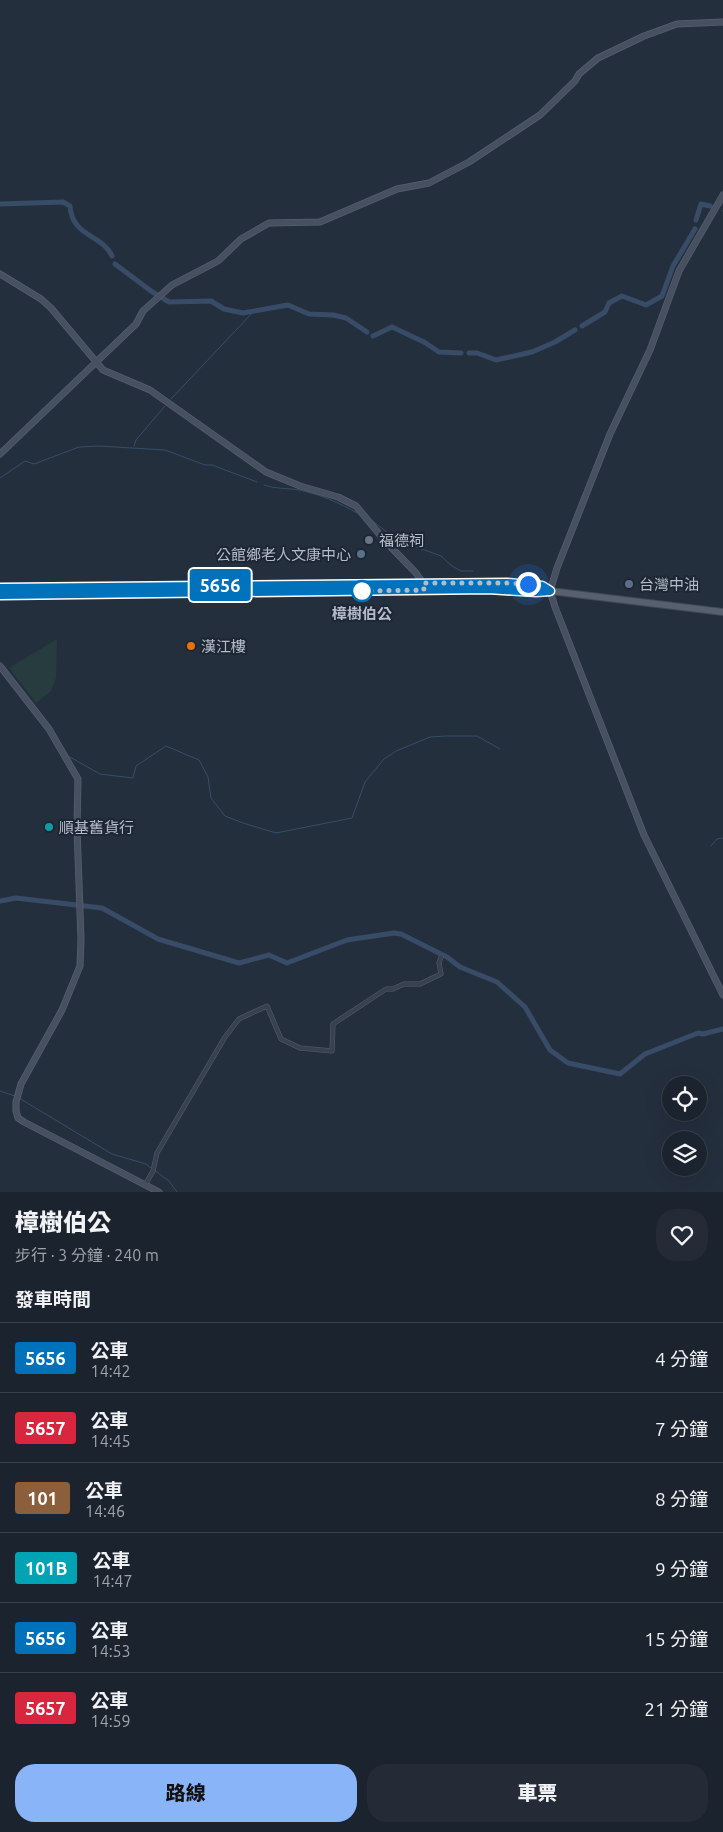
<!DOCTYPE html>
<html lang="zh-TW">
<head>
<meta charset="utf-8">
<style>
  body { margin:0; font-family:Ubuntu,"Noto Sans TC",sans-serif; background:#242b36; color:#f1f3f6; height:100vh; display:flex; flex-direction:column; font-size:19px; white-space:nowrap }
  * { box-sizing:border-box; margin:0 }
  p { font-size:16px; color:#a0a4aa }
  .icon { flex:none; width:28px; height:28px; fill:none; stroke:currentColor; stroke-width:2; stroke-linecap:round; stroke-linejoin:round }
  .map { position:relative; height:1192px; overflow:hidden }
  .panel { display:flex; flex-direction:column; background:#1b232e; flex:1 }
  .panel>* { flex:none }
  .badge { padding:0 10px; border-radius:4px; font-size:18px; line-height:32px }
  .fabs { position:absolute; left:662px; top:1076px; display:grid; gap:10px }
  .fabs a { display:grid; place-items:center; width:45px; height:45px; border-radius:50%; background:#1b232e; box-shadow:0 5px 20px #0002,0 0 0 1px #39404a; font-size:25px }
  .you { position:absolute; width:25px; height:25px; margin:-12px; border:4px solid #fff; border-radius:50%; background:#1a73e8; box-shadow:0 0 0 8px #1a73e833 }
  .map>.badge { position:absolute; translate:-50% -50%; box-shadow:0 0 0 2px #fff }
  h2 { padding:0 15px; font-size:19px; line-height:45px }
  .round { display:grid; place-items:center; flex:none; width:52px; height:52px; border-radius:20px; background:#242b36 }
  .summary { display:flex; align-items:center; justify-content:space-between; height:85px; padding:0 15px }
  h1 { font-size:24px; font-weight:800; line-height:38px }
  .action { display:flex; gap:10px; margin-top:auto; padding:10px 15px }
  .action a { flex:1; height:58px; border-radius:20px; background:#8ab4f8; color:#111; font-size:20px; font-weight:800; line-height:58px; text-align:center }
  .action a+a { background:#242b36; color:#f1f3f6 }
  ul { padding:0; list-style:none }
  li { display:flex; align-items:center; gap:15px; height:70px; padding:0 15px; border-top:1px solid #39404a }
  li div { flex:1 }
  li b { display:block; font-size:19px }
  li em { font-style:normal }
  li .badge { min-width:55px; font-weight:700; text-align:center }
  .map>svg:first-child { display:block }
  .green { fill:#263c3f }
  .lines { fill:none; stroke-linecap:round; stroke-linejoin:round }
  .stream { stroke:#394c67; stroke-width:1 }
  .canal { stroke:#394c67; stroke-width:5 }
  .street-casing { stroke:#565f6c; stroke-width:5 }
  .secondary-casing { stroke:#565f6c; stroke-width:7 }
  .primary-casing { stroke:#414a57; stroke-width:8 }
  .street { stroke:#38414e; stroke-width:4 }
  .secondary { stroke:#465061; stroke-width:5.5 }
  .primary { stroke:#56606e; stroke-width:6 }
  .line-casing { stroke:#fff; stroke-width:11 }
  .line { stroke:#0072bc; stroke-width:8 }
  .walk { stroke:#b4bcc9; stroke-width:5; stroke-dasharray:0 9 }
  .worship-dot { fill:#6b7280; stroke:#1d2633; stroke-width:2 }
  .service-dot { fill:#5c6f8a; stroke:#1d2633; stroke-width:2 }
  .stop-dot { fill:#fff; stroke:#0072bc; stroke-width:2.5 }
  .food-dot { fill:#e8710a; stroke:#1d2633; stroke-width:2 }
  .culture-dot { fill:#0f9aa8; stroke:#1d2633; stroke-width:2 }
  .labels { text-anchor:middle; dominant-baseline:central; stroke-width:4; stroke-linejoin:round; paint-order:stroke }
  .poi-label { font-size:15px; fill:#b4bcc9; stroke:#1d2633; text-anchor:start }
  .stop-label { font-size:15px; font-weight:bold; fill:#b4bcc9; stroke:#1d2633 }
</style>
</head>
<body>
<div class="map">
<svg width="723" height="1192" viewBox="0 0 723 1192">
  <rect width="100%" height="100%" fill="#242f3e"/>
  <polygon class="green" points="57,639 56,678 51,691 36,703 9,668"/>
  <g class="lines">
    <g class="stream">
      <polyline points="722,211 723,211"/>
      <polyline points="171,399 254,311"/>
      <polyline points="134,446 136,440 165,406"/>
      <polyline points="0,478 25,461 34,464 79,447 99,446 165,450 205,465 212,465 257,482"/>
      <path d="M 264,485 C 276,489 287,488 299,490 C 319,494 340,503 357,513"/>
      <polyline points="374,522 397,540 441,556 452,566 461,571 473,571"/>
      <polyline points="68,756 100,774 133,778 136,766 166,746 199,760 208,777 211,798 225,816 243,823 276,833 352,818 365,782 384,759 396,751 430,737 446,736 477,736 500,749"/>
      <polyline points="711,846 717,839 723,838"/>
      <polyline points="0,1091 15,1096"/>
      <polyline points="19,1098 112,1154 146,1164 151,1168"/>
      <polyline points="154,1170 169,1181 177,1192"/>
    </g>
    <g class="canal">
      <path d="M 0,204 L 63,202 L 70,206 C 72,237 102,234 112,256"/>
      <polyline points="696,220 701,204 710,206"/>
      <polyline points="115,264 151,291 169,302 211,301 224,309 243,313 288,305 309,314 333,315 346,318 367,332"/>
      <polyline points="582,326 605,312 609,303 622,296 646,305 662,296 673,266 695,229"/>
      <polyline points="373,336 392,327 424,342 439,352 461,353"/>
      <polyline points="469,353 477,353 496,360 532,352 555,342 575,330"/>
      <polyline points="0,901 16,898 102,908 158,939 239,963 269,955 287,963 347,940 394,933 401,934 447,957 460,967 497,982 525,1007 550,1050 568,1063 620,1074 645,1054 698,1033 703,1034 723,1029"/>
    </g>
    <defs>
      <polyline id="street" points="145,1185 153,1171 157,1153 225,1037 239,1019 267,1006 281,1039 300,1048 332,1051 333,1024 386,989 393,989 404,984 420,984 441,974 439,963 441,957"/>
      <g id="secondary">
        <polyline points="723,195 679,271 650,350 610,434 557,568 550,591 555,607 644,835 723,995"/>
        <polyline points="0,274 41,299 51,308 103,370 150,390 266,472 300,486 338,497 356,506 386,542 416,573 423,583 423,587"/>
        <polyline points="0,454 136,324 143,311 172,285 218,261 241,239 269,223 320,222 397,189 429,183 469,162 540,115 575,81 579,74 598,58 644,36 677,24 723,22"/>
        <polyline points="0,666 49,729 78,779 77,828 81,939 80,966 62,1010 21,1084 16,1102 16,1111 18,1118 24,1122 159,1192"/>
      </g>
      <g id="primary">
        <polyline points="0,588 507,583 542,586 549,590"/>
        <polyline points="0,595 506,589 536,593 550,591 723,612"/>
      </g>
    </defs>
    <use href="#street" class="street-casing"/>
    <use href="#secondary" class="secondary-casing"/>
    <use href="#primary" class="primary-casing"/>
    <use href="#street" class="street"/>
    <use href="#secondary" class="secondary"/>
    <use href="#primary" class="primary"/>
  </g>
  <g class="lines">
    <defs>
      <polyline id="line" points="0,588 507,583 542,586 550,591 536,592 488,589 0,595"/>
    </defs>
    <use href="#line" class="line-casing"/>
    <use href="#line" class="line"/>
    <polyline class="walk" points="362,591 424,590 423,583 507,583 528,584"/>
  </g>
  <circle class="worship-dot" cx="369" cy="540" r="5"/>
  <g class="service-dot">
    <circle cx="361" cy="554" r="5"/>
    <circle cx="629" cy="584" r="5"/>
  </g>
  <circle class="stop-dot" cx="362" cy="591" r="10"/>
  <circle class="food-dot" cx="191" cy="646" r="5"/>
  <circle class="culture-dot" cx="49" cy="827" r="5"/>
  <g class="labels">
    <g class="poi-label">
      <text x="379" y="540">福德祠</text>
      <text x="351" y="554" text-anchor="end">公館鄉老人文康中心</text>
      <text x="639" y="584">台灣中油</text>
      <text x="201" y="646">漢江樓</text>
      <text x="59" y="827">順基舊貨行</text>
    </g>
    <g class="stop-label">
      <text x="362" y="613">樟樹伯公</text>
    </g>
  </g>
</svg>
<div class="fabs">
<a><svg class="icon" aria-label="locate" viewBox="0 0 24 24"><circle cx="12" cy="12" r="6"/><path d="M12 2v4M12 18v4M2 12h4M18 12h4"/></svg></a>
<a><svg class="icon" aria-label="layers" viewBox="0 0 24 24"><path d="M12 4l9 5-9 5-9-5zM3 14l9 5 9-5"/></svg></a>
</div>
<div class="you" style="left:528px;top:584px"></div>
<b class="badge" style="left:220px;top:585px;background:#0072bc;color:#fff">5656</b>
</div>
<section class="panel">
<div class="summary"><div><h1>樟樹伯公</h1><p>步行 · 3 分鐘 · 240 m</p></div><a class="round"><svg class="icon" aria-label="heart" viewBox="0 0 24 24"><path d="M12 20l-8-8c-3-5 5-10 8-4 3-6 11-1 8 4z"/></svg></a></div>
<h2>發車時間</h2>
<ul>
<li><span class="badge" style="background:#0072bc;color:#fff">5656</span><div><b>公車</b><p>14:42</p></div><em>4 分鐘</em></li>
<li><span class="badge" style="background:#d7263d;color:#fff">5657</span><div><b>公車</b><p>14:45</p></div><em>7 分鐘</em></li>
<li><span class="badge" style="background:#8b5e3c;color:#fff">101</span><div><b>公車</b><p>14:46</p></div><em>8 分鐘</em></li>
<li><span class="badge" style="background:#00a3b4;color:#fff">101B</span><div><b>公車</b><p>14:47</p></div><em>9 分鐘</em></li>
<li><span class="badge" style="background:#0072bc;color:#fff">5656</span><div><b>公車</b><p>14:53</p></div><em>15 分鐘</em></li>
<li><span class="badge" style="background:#d7263d;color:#fff">5657</span><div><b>公車</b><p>14:59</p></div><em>21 分鐘</em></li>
</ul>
<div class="action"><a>路線</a><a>車票</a></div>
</section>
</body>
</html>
